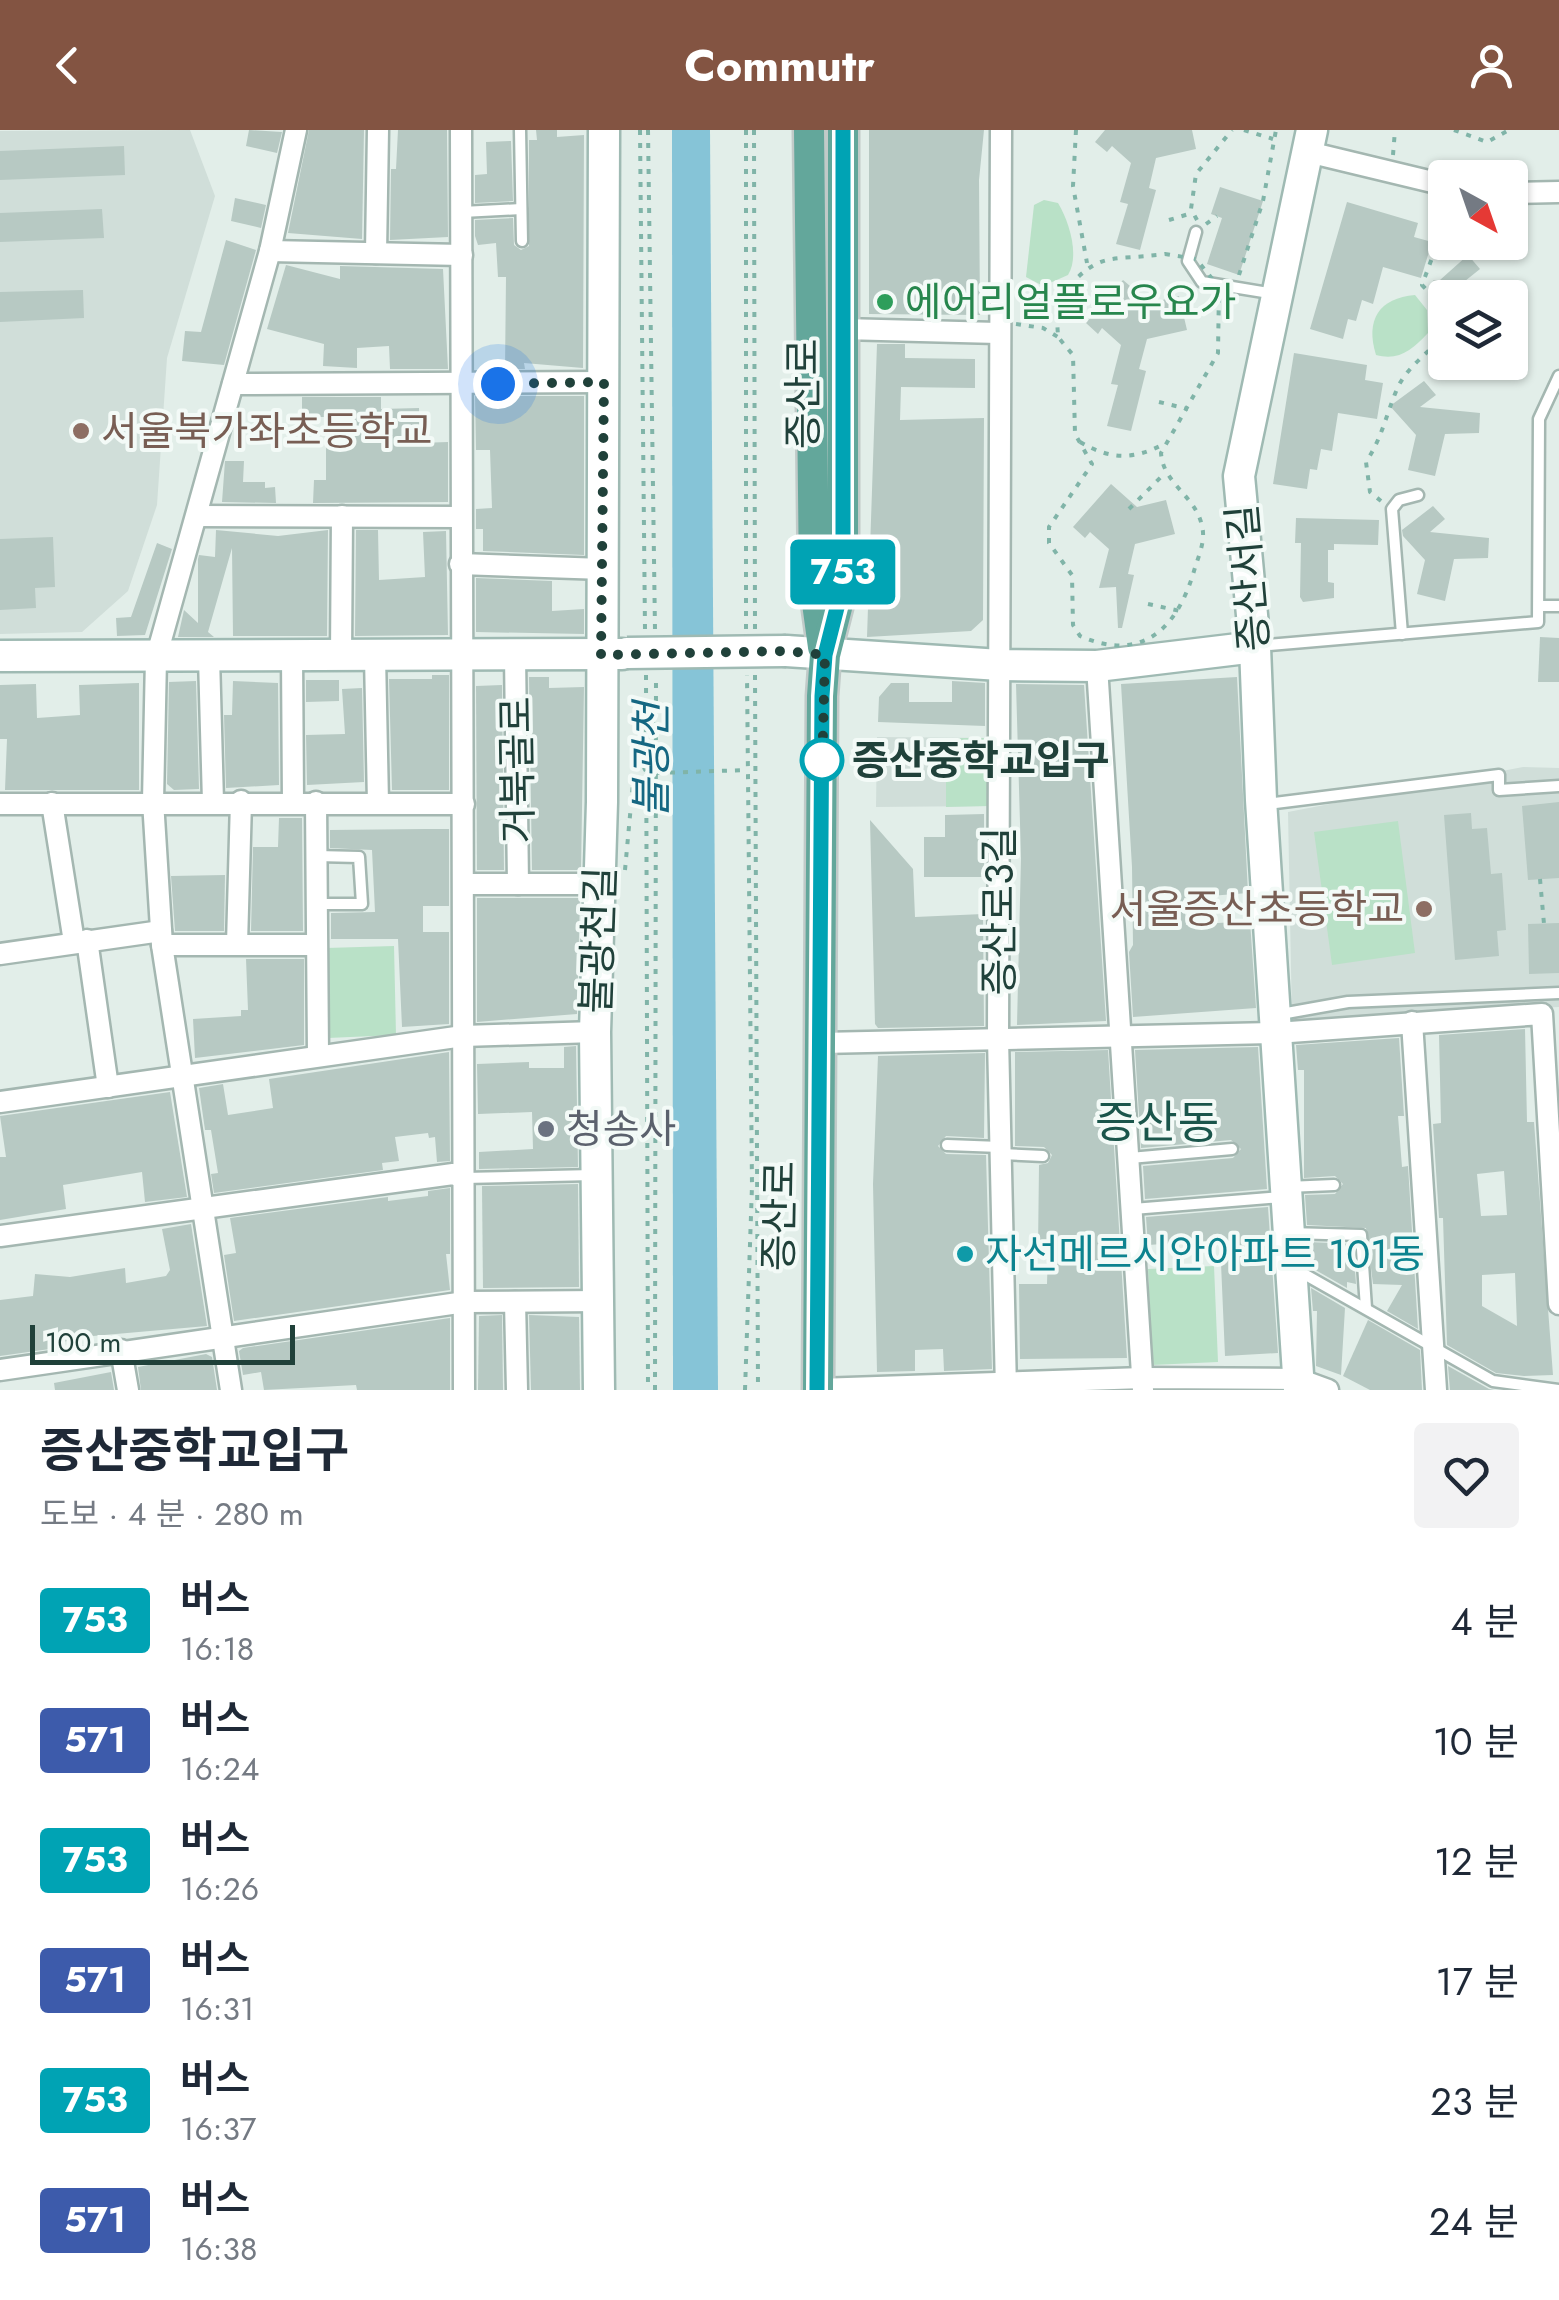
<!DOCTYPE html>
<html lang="ko">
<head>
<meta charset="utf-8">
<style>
  body { margin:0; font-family:Jost,"Noto Sans KR",sans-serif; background:#f2f2f3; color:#1f2937; height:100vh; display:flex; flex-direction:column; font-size:38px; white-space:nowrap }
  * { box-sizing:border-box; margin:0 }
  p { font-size:32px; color:#747a83 }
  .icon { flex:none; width:55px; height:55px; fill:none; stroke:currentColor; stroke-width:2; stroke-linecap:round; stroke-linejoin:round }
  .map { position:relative; height:1260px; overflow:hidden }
  .sheet { display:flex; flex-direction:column; background:#fff; flex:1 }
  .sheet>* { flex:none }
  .badge { padding:0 20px; border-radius:8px; font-size:35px; line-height:65px }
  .needle { width:65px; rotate:140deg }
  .fabs { position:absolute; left:1428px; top:30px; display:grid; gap:20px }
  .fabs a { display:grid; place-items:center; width:100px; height:100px; border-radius:10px; background:#fff; box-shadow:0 2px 8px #0004; font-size:50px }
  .scale { position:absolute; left:30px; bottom:25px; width:265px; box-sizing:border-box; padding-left:10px; border:5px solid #20413a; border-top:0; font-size:28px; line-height:35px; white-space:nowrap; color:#20413a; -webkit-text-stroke:8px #f3faf7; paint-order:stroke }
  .you { position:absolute; width:50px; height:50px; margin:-25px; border:8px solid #fff; border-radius:50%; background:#1a73e8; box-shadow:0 0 0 15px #1a73e833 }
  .map>.badge { position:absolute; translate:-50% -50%; box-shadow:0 0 0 5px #fff }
  .round { display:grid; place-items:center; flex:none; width:105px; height:105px; border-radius:10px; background:#f2f2f3 }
  .headline { display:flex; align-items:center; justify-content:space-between; height:170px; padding:0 40px }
  h1 { font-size:48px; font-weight:700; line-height:75px }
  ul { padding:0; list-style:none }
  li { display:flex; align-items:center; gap:30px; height:120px; padding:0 40px }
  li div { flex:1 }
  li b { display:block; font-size:38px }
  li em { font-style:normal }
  li .badge { min-width:110px; font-weight:700; text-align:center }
  header { display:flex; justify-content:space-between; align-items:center; height:130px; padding:0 40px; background:#835442; color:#fff; font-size:45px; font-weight:700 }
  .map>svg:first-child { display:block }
  .built { fill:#d0ded9 }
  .green { fill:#b9e1c7 }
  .water { fill:#86c4d7 }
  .building { fill:#b7c9c3; fill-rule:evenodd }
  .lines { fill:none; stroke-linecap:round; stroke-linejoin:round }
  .lane-casing { stroke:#a4b7b1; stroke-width:15 }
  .street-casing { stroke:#a4b7b1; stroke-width:25 }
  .secondary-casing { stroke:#9fbab3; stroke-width:35 }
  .primary-casing { stroke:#c1cac8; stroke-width:35 }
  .path { stroke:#80b4a8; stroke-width:4; stroke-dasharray:5 8; stroke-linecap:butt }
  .lane { stroke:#fff; stroke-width:10 }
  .street { stroke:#fff; stroke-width:20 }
  .secondary { stroke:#fff; stroke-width:30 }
  .primary { stroke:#63a79b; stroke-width:30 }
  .secondary-bridge-casing { stroke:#9fbab3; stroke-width:35; stroke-linecap:butt }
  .secondary-bridge { stroke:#fff; stroke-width:30 }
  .line-casing { stroke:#fff; stroke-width:22 }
  .line { stroke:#00a3b4; stroke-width:15 }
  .walk { stroke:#20413a; stroke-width:10; stroke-dasharray:0 18 }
  .leisure-dot { fill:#2e9e5b; stroke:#f3faf7; stroke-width:4 }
  .education-dot { fill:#8d6e63; stroke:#f3faf7; stroke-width:4 }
  .stop-dot { fill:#fff; stroke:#00a3b4; stroke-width:5 }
  .worship-dot { fill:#6b7280; stroke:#f3faf7; stroke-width:4 }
  .culture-dot { fill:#0f9aa8; stroke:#f3faf7; stroke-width:4 }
  .labels { text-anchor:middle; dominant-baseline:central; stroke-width:8; stroke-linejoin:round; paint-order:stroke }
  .leisure-label { font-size:40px; fill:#27864d; stroke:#f3faf7; text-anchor:start }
  .street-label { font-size:40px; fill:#20413a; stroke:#f3faf7 }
  .education-label { font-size:40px; fill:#785e54; stroke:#f3faf7; text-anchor:start }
  .stop-label { font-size:40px; font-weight:bold; fill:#20413a; stroke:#f3faf7; text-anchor:start }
  .worship-label { font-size:40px; fill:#5b616d; stroke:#f3faf7; text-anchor:start }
  .culture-label { font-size:40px; fill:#0d838f; stroke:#f3faf7; text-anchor:start }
  .water-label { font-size:42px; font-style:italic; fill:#156782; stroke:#f3faf7 }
  .quarter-label { font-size:45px; fill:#1a554b; stroke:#f3faf7 }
</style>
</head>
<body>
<header><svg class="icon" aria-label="back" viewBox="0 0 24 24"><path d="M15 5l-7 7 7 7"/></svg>Commutr<svg class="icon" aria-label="person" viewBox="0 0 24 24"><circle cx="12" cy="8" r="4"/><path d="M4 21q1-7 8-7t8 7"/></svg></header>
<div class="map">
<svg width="1559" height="1260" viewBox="0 0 1559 1260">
  <rect width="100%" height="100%" fill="#e2eee9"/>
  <g class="built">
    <polygon points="190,0 215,66 167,228 157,375 128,461 82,502 0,504 0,1"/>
    <polygon points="877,607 990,608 989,676 876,677"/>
    <polygon points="1523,637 1559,638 1559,877 1292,891 1288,682"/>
  </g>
  <g class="green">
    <path d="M 1044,70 L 1058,73 C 1069,91 1080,126 1068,145 L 1043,156 L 1026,147 L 1034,75 Z"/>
    <path d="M 1415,165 L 1427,180 L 1428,203 C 1412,220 1399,231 1376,225 C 1365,190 1379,168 1415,165 Z"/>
    <polygon points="946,608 990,608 989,676 946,677"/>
    <polygon points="1398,691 1415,823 1332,835 1314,702"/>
    <polygon points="394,816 396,905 328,908 326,818"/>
    <polygon points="1214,1136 1218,1232 1152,1235 1148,1139"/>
  </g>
  <polygon class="water" points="672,0 710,0 718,1260 673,1260"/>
  <g class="building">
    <polygon points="249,0 282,2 277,23 246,16"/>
    <polygon points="309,0 364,0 362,109 288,103"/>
    <polygon points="398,0 447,0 448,107 390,110 391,39 396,39"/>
    <polygon points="536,0 557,0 557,7 584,5 583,238 524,233 525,239 505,239 506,147 498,147 496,113 478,115 475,106 475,90 513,88 514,115 521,120 529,116 529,10 537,10"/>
    <polygon points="869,0 984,0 979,50 980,185 869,184"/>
    <polygon points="1105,0 1192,0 1196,19 1156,28 1149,58 1156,60 1140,120 1116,114 1128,74 1120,72 1131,33 1112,16 1107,22 1095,12"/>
    <polygon points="511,11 513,71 475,73 475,45 487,44 486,12"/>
    <polygon points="124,16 125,45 0,50 0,21"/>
    <polygon points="1220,57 1263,71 1239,145 1207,134 1222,88 1211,84"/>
    <polygon points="235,68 266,75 261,98 231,91"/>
    <polygon points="1347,72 1418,93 1414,107 1432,112 1421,148 1383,137 1373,174 1362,170 1356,191 1348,189 1343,209 1310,199"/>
    <polygon points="102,79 104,108 0,112 0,83"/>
    <polygon points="226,110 256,120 224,235 182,231 185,201 201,202"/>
    <polygon points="1468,125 1480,139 1465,151 1524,158 1522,203 1510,203 1510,168 1449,168 1433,150 1440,150"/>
    <polygon points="286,135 340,149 340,136 443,139 448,239 390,239 389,216 357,218 357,238 323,236 324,214 267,199"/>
    <polygon points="1123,150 1150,173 1179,166 1187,200 1147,209 1139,239 1146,241 1131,301 1107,296 1118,255 1111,254 1121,215 1102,198 1098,204 1086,193"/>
    <polygon points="83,160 84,188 0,192 0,162"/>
    <polygon points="877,214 905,214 905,228 975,229 975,258 901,257 900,290 984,288 983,490 971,501 867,507"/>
    <polygon points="1294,223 1367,235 1365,250 1383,253 1377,289 1338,283 1332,321 1321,319 1317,340 1310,339 1307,359 1273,354"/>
    <polygon points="1424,251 1436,265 1420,277 1480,283 1479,303 1445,304 1435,346 1408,340 1416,305 1390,276"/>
    <polygon points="475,266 584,266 584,425 483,421 483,399 476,399 476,379 492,378 490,320 476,320"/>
    <polygon points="302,267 381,267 381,279 419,278 420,313 448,312 448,372 313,373 314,350 326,350 326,287 302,287"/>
    <polygon points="225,331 244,331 243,352 265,352 265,358 275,357 276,373 222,372"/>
    <polygon points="1111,354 1137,377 1166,370 1175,404 1135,414 1128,444 1134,445 1122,498 1118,498 1116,457 1099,458 1109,419 1090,402 1085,408 1073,397"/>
    <polygon points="1433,376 1445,389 1430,402 1489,408 1488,428 1454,429 1445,471 1417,464 1425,430 1403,406 1402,400"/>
    <polygon points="1296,388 1379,390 1378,415 1334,414 1334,420 1328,420 1328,452 1334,453 1334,468 1303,472 1300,467 1301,413 1295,413"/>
    <polygon points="216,400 278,406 328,400 327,506 233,506 232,418 208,502 214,507 178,507 184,480 198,493 198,429 199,425 215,427"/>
    <polygon points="356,400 378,400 379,450 425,447 423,402 446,401 448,505 355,506"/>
    <polygon points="53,407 55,457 35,458 36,478 0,480 0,409"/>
    <polygon points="157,413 172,419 145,505 117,506 116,488 131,487"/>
    <polygon points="476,448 552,451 552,481 584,479 584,504 476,502"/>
    <polygon points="1540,507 1559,508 1559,552 1538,552"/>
    <polygon points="432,545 449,545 449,660 392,660 389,549 432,549"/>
    <polygon points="529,547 549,547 549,558 584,557 581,740 532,740"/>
    <polygon points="1237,547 1248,763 1184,768 1186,795 1250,791 1256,878 1133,887 1129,822 1133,815 1132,737 1121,554"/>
    <polygon points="306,550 339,550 339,571 306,572"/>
    <polygon points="196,551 199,659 174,660 167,654 169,552"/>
    <polygon points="233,551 278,553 279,655 226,658 224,585 232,585"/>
    <polygon points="952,551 985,553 985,596 878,592 879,567 891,553 909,553 909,572 952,572"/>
    <polygon points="139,553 139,660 5,660 7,609 0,609 0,555 36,554 37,588 80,585 79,555"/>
    <polygon points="1016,554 1084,555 1106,891 1017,895 1021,728"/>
    <polygon points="502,555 504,740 477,740 476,556"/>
    <polygon points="362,558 364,652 307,655 306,605 345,604 342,559"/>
    <polygon points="1559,672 1559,748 1528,750 1522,676"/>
    <polygon points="1471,683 1472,699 1487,698 1491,744 1502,743 1506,800 1497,801 1499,826 1455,830 1444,685"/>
    <polygon points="984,684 984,747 924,747 924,707 945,707 945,685"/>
    <polygon points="279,688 302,688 303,801 251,801 253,717 278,717"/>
    <polygon points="870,690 913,739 915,787 983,784 984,896 878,898 875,894"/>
    <polygon points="425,699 449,699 449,776 423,776 423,802 449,802 449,894 402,897 398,809 331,809 331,783 375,782 372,720 330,718 330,700"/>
    <polygon points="225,745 224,801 175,801 171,746"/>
    <polygon points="477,768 580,768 577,884 477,892"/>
    <polygon points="1559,793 1559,843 1529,844 1528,794"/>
    <polygon points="246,829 304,829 304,915 195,928 193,889 241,886 241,880 248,880"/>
    <path d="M 1525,899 L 1527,992 L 1534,992 L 1553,1245 L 1524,1246 L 1496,1243 L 1447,1215 L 1443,1088 L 1439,1088 L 1433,994 L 1441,993 L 1439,905 ZM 1504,1041 L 1507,1085 L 1481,1086 L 1477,1044 ZM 1515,1143 L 1517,1196 L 1482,1176 L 1482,1145 Z"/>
    <polygon points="1399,908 1404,986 1398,986 1402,1037 1408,1036 1418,1199 1387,1181 1402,1155 1373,1154 1366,1098 1307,1095 1305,1065 1335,1064 1343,1054 1335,1046 1304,1048 1304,940 1298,940 1296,915"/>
    <polygon points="576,916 578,1037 479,1039 479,1022 533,1019 532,982 478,984 477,934 529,932 529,938 564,938 564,917"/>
    <polygon points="1258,917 1267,1059 1145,1069 1143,1036 1233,1028 1241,1019 1231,1010 1141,1018 1135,920"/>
    <polygon points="1108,920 1127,1228 1020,1229 1019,1154 1047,1154 1048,1119 1038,1119 1039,1035 1048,1033 1052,1025 1044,1017 1015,1016 1015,922"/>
    <polygon points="449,922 450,1031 437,1032 435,1007 429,1008 428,1003 395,1007 399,1031 382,1033 383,1040 214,1063 211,1044 218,1043 211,1000 205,1000 199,958 223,954 228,985 273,978 269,949"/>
    <polygon points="985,923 984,1008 946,1006 938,1016 946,1024 986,1025 992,1239 944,1241 943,1219 915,1220 915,1241 877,1242 873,1054 878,926"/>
    <polygon points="170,962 187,1067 145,1072 142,1042 63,1055 66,1079 0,1090 0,1027 6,1027 0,986"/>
    <polygon points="578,1054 579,1157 483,1158 482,1056"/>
    <polygon points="450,1058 450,1124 446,1124 450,1160 234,1191 224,1125 236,1123 230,1088 388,1067 388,1071 428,1066 428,1061"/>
    <polygon points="1268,1077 1278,1223 1225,1226 1220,1110 1148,1115 1146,1087"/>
    <polygon points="191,1094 207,1196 93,1206 57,1213 57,1218 0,1226 0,1170 33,1166 35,1144 70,1147 125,1138 126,1153 166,1146 170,1140 162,1099"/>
    <polygon points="1308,1112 1353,1114 1356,1154 1347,1152 1347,1158 1312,1138"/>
    <polygon points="1311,1158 1345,1178 1341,1245 1316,1236 1317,1181 1313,1181"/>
    <polygon points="502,1185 503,1260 478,1260 479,1186"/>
    <polygon points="529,1185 579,1187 580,1260 531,1260"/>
    <polygon points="450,1188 450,1260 357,1260 356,1255 264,1260 261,1242 243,1245 239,1221 243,1218"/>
    <polygon points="1368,1190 1420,1220 1422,1260 1370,1260 1343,1246"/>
    <polygon points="206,1224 212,1227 217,1260 141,1260 138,1237"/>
    <polygon points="1448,1236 1489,1259 1494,1260 1450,1260"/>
    <polygon points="111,1242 114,1260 55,1260 54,1253"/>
  </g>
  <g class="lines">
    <defs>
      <g id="lane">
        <polyline points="520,0 522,111"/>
        <polyline points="462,82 521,79"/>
        <polyline points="1196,102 1188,131 1202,152 1275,164"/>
        <polyline points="1540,476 1559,476"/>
        <polyline points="1402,504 1392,379 1399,370 1418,365"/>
        <polyline points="1257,516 1538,492 1539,289 1559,246"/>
        <polyline points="1267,674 1499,645 1499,660 1559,656"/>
        <polyline points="317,726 359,727 362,774 317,774"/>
        <polyline points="1281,884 1348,872 1559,863"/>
        <polyline points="947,1015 1000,1017"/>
        <polyline points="1001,1024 1043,1026"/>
        <polyline points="1130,1028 1232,1019"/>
        <polyline points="464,1048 593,1045"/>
        <polyline points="1287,1057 1334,1055"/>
        <polyline points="1133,1079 1282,1067"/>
        <polyline points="1290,1103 1361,1105 1366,1178"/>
        <polyline points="1295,1139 1493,1251 1559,1260"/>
      </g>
      <g id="street">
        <polyline points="461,0 464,1260"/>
        <polyline points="1001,0 998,908 1006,1260"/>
        <polyline points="1308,22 1445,55"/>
        <polyline points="1510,63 1559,62"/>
        <polyline points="270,121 462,125"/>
        <polyline points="376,123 378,0"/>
        <polyline points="842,199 998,203"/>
        <polyline points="233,254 604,252"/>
        <polyline points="197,386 461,387"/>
        <polyline points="460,434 604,439"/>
        <polyline points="515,525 518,754"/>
        <polyline points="292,526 293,672"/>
        <polyline points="341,526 342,386"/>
        <polyline points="375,526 378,673"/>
        <polyline points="209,527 213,672"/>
        <polyline points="1097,536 1143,1260"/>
        <polyline points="316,672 318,924"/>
        <polyline points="52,673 74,812"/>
        <polyline points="0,674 464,674"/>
        <polyline points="464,754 600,754"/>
        <polyline points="87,810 108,957"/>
        <polyline points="237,814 241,671"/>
        <polyline points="162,815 316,815"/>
        <polyline points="0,824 161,801"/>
        <polyline points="1412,892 1436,1260"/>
        <polyline points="821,913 1276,903 1542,884 1559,1174"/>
        <polyline points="0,972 463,906 595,902"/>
        <polyline points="0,1106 453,1044 464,1048"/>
        <polyline points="515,1172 517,1260"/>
        <polyline points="121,1220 128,1260"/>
        <polyline points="0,1240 465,1172 600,1171"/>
        <polyline points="818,1259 1143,1248 1298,1249 1328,1260"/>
        <polyline points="231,1260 162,815 153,671 156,528 270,121 296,0"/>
      </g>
      <g id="secondary">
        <polyline points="786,521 1000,535 1097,536 1255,517"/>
        <polyline points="0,526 622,524"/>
        <polyline points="599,1260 595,902 602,672 604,0"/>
        <polyline points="1299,1260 1261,670 1255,517 1239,346 1312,0"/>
      </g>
      <g id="primary">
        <polyline points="809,0 814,451 823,517"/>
        <polyline points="818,1260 822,566 825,525 843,454 843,0"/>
      </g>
    </defs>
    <use href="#lane" class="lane-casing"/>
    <use href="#street" class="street-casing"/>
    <use href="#secondary" class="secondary-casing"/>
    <use href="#primary" class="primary-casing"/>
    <g class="path">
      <polyline points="640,0 645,500"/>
      <polyline points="648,0 655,500"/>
      <polyline points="746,0 746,500"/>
      <polyline points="754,0 755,500"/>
      <polyline points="1076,0 1073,56 1087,133"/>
      <polyline points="1244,0 1273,9"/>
      <polyline points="1454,0 1487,12 1509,0"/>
      <polyline points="1393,25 1395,0"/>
      <polyline points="1169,90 1192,83"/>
      <polyline points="1197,90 1191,79 1196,44 1232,0"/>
      <polyline points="1206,94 1217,86"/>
      <path d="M 1165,124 L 1196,129 L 1219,157 L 1218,223 L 1161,323 C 1163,354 1196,366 1202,396 C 1206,411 1198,427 1194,441 C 1177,499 1142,533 1080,506 L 1073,495 L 1072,445 L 1049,413 L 1049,397 L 1092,334 L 1075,304 L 1073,225 L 1058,207 L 1056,170 C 1101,119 1103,132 1165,124 Z"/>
      <polyline points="1239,145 1263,71 1276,0"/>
      <polyline points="1016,194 1043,198 1058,207"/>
      <polyline points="1159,272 1188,279"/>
      <path d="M 1080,312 C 1111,330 1133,330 1164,314"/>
      <path d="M 1381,371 L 1370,362 L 1366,332 C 1382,308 1386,285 1397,259 C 1416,216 1476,210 1422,155 L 1445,93"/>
      <polyline points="1129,379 1165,343"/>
      <polyline points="1148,474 1180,481"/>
      <polyline points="646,545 648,1260"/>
      <polyline points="755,545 758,1260"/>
      <polyline points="657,643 747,640"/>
      <polyline points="625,740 633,653 640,642 657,632"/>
      <polyline points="1540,749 1544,794"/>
      <polyline points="655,1260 656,545"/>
      <polyline points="745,1260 752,1056 747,545"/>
    </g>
    <use href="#lane" class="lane"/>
    <use href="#street" class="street"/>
    <use href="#secondary" class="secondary"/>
    <use href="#primary" class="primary"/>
    <defs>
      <polyline id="secondary-bridge" points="627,523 786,521"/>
    </defs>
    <use href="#secondary-bridge" class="secondary-bridge-casing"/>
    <use href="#secondary-bridge" class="secondary-bridge"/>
  </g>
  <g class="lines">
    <defs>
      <polyline id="line" points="817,1260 822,566 825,525 843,454 843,0"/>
    </defs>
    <use href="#line" class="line-casing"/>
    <use href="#line" class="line"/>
    <polyline class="walk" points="498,254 604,252 601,525 786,521 825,525 822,643 822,630"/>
  </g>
  <circle class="leisure-dot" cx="885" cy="172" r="10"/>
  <g class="education-dot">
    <circle cx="81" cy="301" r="10"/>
    <circle cx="1424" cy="779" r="10"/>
  </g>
  <circle class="stop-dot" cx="822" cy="630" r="20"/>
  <circle class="worship-dot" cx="546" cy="999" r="10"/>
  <circle class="culture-dot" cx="965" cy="1124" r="10"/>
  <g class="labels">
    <g class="leisure-label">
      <text x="905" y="172">에어리얼플로우요가</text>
    </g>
    <g class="street-label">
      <text transform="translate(803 264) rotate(-90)">증산로</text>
      <text transform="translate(1248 448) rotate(-95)">증산서길</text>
      <text transform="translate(517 640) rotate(-91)">거북골로</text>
      <text transform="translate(999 781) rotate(-90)">증산로3길</text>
      <text transform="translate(598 810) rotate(-88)">불광천길</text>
      <text transform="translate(779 1086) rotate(-89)">증산로</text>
    </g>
    <g class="education-label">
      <text x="101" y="301">서울북가좌초등학교</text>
      <text x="1404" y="779" text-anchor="end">서울증산초등학교</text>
    </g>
    <g class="stop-label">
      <text x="852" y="630">증산중학교입구</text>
    </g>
    <g class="worship-label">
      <text x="566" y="999">청송사</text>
    </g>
    <g class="culture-label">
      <text x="985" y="1124">자선메르시안아파트 101동</text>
    </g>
    <g class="water-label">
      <text transform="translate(651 630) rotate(-90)">불광천</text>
    </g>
    <g class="quarter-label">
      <text x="1157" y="992">증산동</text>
    </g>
  </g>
</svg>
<div class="fabs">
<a><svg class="needle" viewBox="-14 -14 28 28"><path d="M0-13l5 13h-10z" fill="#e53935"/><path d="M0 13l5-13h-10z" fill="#747a83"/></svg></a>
<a><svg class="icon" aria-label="layers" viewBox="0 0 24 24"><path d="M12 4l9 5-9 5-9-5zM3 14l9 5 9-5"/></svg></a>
</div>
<div class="scale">100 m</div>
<div class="you" style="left:498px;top:254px"></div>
<b class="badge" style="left:843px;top:442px;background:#00a3b4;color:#fff">753</b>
</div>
<section class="sheet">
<div class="headline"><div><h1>증산중학교입구</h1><p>도보 · 4 분 · 280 m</p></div><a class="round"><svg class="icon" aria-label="heart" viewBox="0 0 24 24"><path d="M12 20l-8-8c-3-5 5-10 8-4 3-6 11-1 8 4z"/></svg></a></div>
<ul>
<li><span class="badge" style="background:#00a3b4;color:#fff">753</span><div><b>버스</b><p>16:18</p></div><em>4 분</em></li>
<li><span class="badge" style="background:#3d5bab;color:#fff">571</span><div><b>버스</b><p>16:24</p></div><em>10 분</em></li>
<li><span class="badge" style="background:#00a3b4;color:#fff">753</span><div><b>버스</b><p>16:26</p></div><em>12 분</em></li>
<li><span class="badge" style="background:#3d5bab;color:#fff">571</span><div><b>버스</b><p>16:31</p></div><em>17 분</em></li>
<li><span class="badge" style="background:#00a3b4;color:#fff">753</span><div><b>버스</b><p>16:37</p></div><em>23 분</em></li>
<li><span class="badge" style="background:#3d5bab;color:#fff">571</span><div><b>버스</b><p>16:38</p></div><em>24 분</em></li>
</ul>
</section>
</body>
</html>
